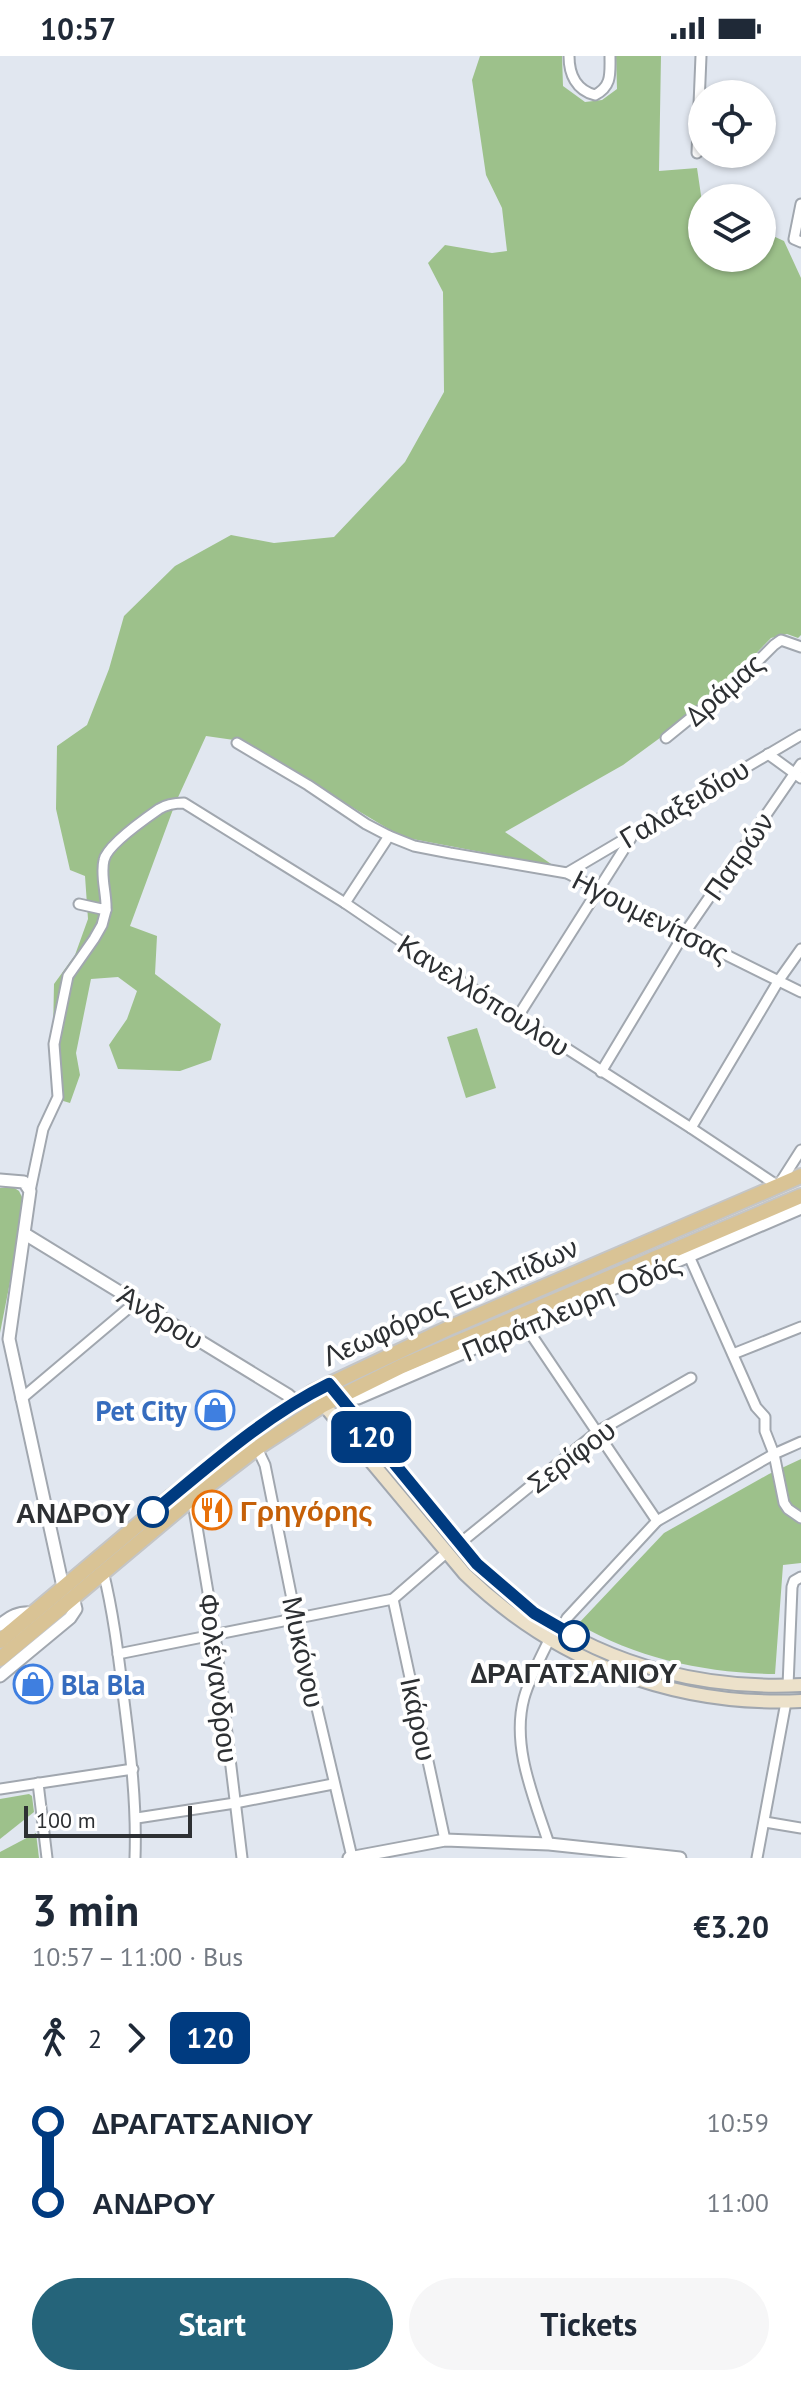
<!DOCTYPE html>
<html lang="en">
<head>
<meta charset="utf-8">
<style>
  body { margin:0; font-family:"PT Sans",sans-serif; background:#f6f6f7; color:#1f2937; height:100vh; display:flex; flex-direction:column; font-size:30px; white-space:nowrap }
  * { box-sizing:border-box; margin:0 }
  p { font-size:26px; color:#747a83 }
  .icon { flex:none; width:44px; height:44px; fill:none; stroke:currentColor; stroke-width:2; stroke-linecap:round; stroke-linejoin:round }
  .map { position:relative; height:1802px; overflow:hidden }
  .details { display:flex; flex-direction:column; background:#fff; flex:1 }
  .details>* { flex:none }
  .badge { padding:0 16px; border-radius:12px; font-size:28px; line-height:52px }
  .buttons { position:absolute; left:688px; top:24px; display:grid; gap:16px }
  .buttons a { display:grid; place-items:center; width:88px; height:88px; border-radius:50%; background:#fff; box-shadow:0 2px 6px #0004; font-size:40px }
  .scale { position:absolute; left:24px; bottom:20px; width:168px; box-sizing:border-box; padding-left:8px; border:4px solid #2d3033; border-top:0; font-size:22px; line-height:28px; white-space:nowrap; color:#2d3033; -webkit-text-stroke:6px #fff; paint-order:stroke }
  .map>.badge { position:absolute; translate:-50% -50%; box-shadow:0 0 0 4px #fff }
  .legs { display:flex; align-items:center; gap:12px; height:88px; padding:0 32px; font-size:26px }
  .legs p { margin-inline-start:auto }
  .headline { display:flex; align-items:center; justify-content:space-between; height:136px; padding:0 32px }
  h1 { font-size:44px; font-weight:800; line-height:60px }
  .action { display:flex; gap:16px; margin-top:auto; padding:16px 32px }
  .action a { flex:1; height:92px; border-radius:48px; background:#25647a; color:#fff; font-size:32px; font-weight:800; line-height:92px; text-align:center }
  .action a+a { background:#f6f6f7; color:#1f2937 }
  ul { padding:0 32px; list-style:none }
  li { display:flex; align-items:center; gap:28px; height:80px; font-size:30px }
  li i { display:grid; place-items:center; width:12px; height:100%; margin:0 10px; background:currentColor }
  li i::after { content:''; width:20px; height:20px; margin:-10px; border:6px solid; border-radius:50%; background:#fff }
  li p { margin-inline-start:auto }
  li:first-child i { background:linear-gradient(#0000 50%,currentColor 0) }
  li:last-child i { background:linear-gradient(currentColor 50%,#0000 0) }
  .status { display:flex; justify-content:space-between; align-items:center; height:56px; padding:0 40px; background:#fff; direction:ltr }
  .status svg { height:22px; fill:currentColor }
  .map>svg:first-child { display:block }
  .green { fill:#9dc18b }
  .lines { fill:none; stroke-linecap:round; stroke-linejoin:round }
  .minor-casing { stroke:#a1a7af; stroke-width:13 }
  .tertiary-casing { stroke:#a1a7af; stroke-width:15 }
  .secondary-casing { stroke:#a1a7af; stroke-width:16 }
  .primary-casing { stroke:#c4c5c6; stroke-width:18 }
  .minor { stroke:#fff; stroke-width:9 }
  .tertiary { stroke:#fff; stroke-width:11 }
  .secondary { stroke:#ece1ca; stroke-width:12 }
  .primary { stroke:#d9c395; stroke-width:14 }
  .line-1-casing { stroke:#fff; stroke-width:18 }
  .line-1 { stroke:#003b80; stroke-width:12 }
  .stop-1-dot { fill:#fff; stroke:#003b80; stroke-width:4 }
  .labels { text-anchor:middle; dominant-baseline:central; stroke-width:8; stroke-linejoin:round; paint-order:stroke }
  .street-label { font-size:28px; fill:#2d3033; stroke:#fff }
  .shop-label { font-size:28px; font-weight:bold; fill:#366cbe; stroke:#fff; text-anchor:end }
  .food-label { font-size:28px; font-weight:bold; fill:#c56008; stroke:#fff; text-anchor:start }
  .stop-label { font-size:28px; font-weight:bold; fill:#2d3033; stroke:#fff; text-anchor:end }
</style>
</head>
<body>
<div class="status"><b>10:57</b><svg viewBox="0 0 49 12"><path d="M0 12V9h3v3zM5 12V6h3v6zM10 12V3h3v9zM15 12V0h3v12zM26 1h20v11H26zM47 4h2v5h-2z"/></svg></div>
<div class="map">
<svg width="801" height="1802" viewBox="0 0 801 1802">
  <rect width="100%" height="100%" fill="#e1e7f0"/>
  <g class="green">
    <polygon points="480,0 562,0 563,30 585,46 602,44 617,33 616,0 661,0 659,115 697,112 702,146 702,202 762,202 762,175 784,185 801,222 801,579 798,582 787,578 771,582 709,646 623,709 505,776 554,810 402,781 241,685 206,680 175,748 130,870 157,880 155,918 221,968 211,1004 180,1015 118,1013 109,989 127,963 137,935 118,921 91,923 76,997 80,1019 70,1047 60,1044 52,1027 54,928 75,899 88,863 85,820 70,814 56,753 57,690 87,669 109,613 124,560 175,510 231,479 274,487 334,481 405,406 444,336 443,236 428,207 445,189 492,197 507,195 502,152 486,119 472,24"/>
    <polygon points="477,972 496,1032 466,1042 447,981"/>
    <polygon points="13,1131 19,1135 23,1143 21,1170 0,1277 0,1132"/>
    <path d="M 801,1403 L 801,1507 L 783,1509 L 775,1618 C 706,1617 638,1603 578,1568 L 664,1477 L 769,1418 Z"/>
    <polygon points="29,1738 32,1740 34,1756 0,1783 0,1743"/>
    <polygon points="36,1777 39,1802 0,1802 0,1796"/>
  </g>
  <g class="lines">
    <defs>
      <g id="minor">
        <path d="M 569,0 C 569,18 576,34 595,39 C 612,30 610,18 610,0"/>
        <polyline points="697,97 701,0"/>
        <polyline points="801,148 794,183 801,186"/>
        <polyline points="666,682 746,617 774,589 781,584 801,591"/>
        <polyline points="237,687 308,729 366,768 389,780 414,790 450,797 567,817 684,878 801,936"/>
        <polyline points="768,698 801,722"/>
        <polyline points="567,817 801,679"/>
        <polyline points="345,847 389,780"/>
        <path d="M 79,848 L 106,854 C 107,838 100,820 104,804 C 107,789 146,762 159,753 C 167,748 175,747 184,747 L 345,847 L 433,907 L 691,1072 L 778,1130 L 801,1094"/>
        <polyline points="517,962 631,782"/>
        <polyline points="601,1016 684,878 801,708"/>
        <polyline points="691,1072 779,924 801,893"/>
        <polyline points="30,1135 43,1073 58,1041 54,988 68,920 94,883 102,869 106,854"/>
        <polyline points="689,1200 756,1351 765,1361 765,1375 774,1398 784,1447 788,1453 801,1462"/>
        <polyline points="526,1271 657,1465"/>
        <polyline points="733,1298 801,1271"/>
        <polyline points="21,1343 137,1245"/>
        <polyline points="257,1392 265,1409 296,1563 352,1801"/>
        <polyline points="191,1443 194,1453 215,1578 242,1802"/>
        <polyline points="459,1488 597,1376 691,1322"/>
        <path d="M 103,1515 C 113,1555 118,1596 123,1637 C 130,1692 137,1746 135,1802"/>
        <polyline points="393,1543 445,1784"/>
        <polyline points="561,1573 567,1562 657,1465 774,1398 801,1386"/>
        <path d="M 549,1584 C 540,1603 530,1621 524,1642 C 511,1690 534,1742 549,1788"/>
        <polyline points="118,1598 393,1543 446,1497"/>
        <polyline points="788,1630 792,1531 794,1525 801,1521"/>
        <polyline points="38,1727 47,1802"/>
        <polyline points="0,1733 133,1713"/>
        <polyline points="137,1762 235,1747 333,1728"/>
        <polyline points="765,1766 801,1772"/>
        <polyline points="757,1802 786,1646"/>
      </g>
      <g id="tertiary">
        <polyline points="0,1124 24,1126 30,1135 9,1283 63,1531"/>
        <polyline points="25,1178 288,1339 296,1346"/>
        <polyline points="340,1341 358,1342 801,1152"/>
        <path d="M 0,1569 C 11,1560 18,1556 32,1557"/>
        <polyline points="0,1620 70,1562 76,1553 73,1541"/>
        <polyline points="349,1802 445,1784 549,1788 680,1802"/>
      </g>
      <g id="secondary">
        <path d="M 335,1335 C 362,1371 391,1405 420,1440 C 454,1482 489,1526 534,1557 C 613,1611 707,1634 801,1629"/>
        <path d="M 313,1336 L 465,1518 C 556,1606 674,1651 801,1645"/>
      </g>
      <g id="primary">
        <polyline points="0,1585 172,1440 249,1380 313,1336 451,1271 801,1120"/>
        <polyline points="0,1603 191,1443 257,1392 323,1349 402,1310 801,1140"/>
      </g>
    </defs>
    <use href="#minor" class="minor-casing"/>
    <use href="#tertiary" class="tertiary-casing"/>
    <use href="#secondary" class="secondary-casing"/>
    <use href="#primary" class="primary-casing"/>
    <use href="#minor" class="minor"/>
    <use href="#tertiary" class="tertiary"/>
    <use href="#secondary" class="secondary"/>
    <use href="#primary" class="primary"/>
  </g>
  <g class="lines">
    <defs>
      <path id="line-1" d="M 153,1456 C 208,1411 264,1360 329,1328 L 477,1508 L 534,1557 L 574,1580"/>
    </defs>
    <use href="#line-1" class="line-1-casing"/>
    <use href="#line-1" class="line-1"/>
  </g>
  <defs>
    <symbol id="shop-ring" viewBox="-11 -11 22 22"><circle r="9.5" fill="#fff" stroke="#3f7fe0" stroke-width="1.5"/><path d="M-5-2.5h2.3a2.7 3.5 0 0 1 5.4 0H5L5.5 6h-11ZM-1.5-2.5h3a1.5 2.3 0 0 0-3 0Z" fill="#3f7fe0"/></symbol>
    <symbol id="restaurant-ring" viewBox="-11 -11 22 22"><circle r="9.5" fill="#fff" stroke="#e8710a" stroke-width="1.5"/><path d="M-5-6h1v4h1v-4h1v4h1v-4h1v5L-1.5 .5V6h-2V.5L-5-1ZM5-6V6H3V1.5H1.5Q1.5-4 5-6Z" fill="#e8710a"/></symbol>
  </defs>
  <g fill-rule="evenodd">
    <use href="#shop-ring" x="193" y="1332" width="44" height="44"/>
    <use href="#restaurant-ring" x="190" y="1432" width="44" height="44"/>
    <use href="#shop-ring" x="11" y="1606" width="44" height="44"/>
  </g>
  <g class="stop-1-dot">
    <circle cx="153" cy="1456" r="14"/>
    <circle cx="574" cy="1580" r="14"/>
  </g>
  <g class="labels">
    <g class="street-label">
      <text transform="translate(724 633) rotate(-41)">Δράμας</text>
      <text transform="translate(684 747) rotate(-31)">Γαλαξειδίου</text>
      <text transform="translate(738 800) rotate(-55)">Πατρών</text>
      <text transform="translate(651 860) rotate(27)">Ηγουμενίτσας</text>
      <text transform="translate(484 939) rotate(33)">Κανελλόπουλου</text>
      <text transform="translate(450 1245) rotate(-24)">Λεωφόρος Ευελπίδων</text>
      <text transform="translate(571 1251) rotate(-23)">Παράπλευρη Οδός</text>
      <text transform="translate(161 1261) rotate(32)">Άνδρου</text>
      <text transform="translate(571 1400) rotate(-37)">Σερίφου</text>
      <text transform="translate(304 1596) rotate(78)">Μυκόνου</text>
      <text transform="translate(219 1622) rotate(83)">Φολέγανδρου</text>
      <text transform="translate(419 1663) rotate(78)">Ικάρου</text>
    </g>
    <g class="shop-label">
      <text x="187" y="1354">Pet City</text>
      <text x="61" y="1628" text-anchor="start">Bla Bla</text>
    </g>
    <g class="food-label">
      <text x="240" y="1454">Γρηγόρης</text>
    </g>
    <g class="stop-label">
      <text x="131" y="1456">ΑΝΔΡΟΥ</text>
      <text x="574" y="1616" text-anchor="middle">ΔΡΑΓΑΤΣΑΝΙΟΥ</text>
    </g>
  </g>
</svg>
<div class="buttons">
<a><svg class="icon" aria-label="locate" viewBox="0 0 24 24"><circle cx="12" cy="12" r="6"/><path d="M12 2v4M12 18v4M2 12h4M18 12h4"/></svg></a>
<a><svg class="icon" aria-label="layers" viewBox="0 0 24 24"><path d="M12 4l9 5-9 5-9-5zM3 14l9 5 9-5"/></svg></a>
</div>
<div class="scale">100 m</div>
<b class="badge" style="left:371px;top:1381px;background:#003b80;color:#fff">120</b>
</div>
<section class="details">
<div class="headline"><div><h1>3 min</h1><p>10:57 – 11:00 · Bus</p></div><b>€3.20</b></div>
<div class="legs"><svg class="icon" aria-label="walk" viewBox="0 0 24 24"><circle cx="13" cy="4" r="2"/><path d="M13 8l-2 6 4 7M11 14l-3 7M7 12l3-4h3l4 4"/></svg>2<svg class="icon" aria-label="forward" viewBox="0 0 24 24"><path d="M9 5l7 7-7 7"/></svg><b class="badge" style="background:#003b80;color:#fff">120</b></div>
<ul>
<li><i style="color:#003b80"></i><b>ΔΡΑΓΑΤΣΑΝΙΟΥ</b><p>10:59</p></li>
<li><i style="color:#003b80"></i><b>ΑΝΔΡΟΥ</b><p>11:00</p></li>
</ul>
<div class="action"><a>Start</a><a>Tickets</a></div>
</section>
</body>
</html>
